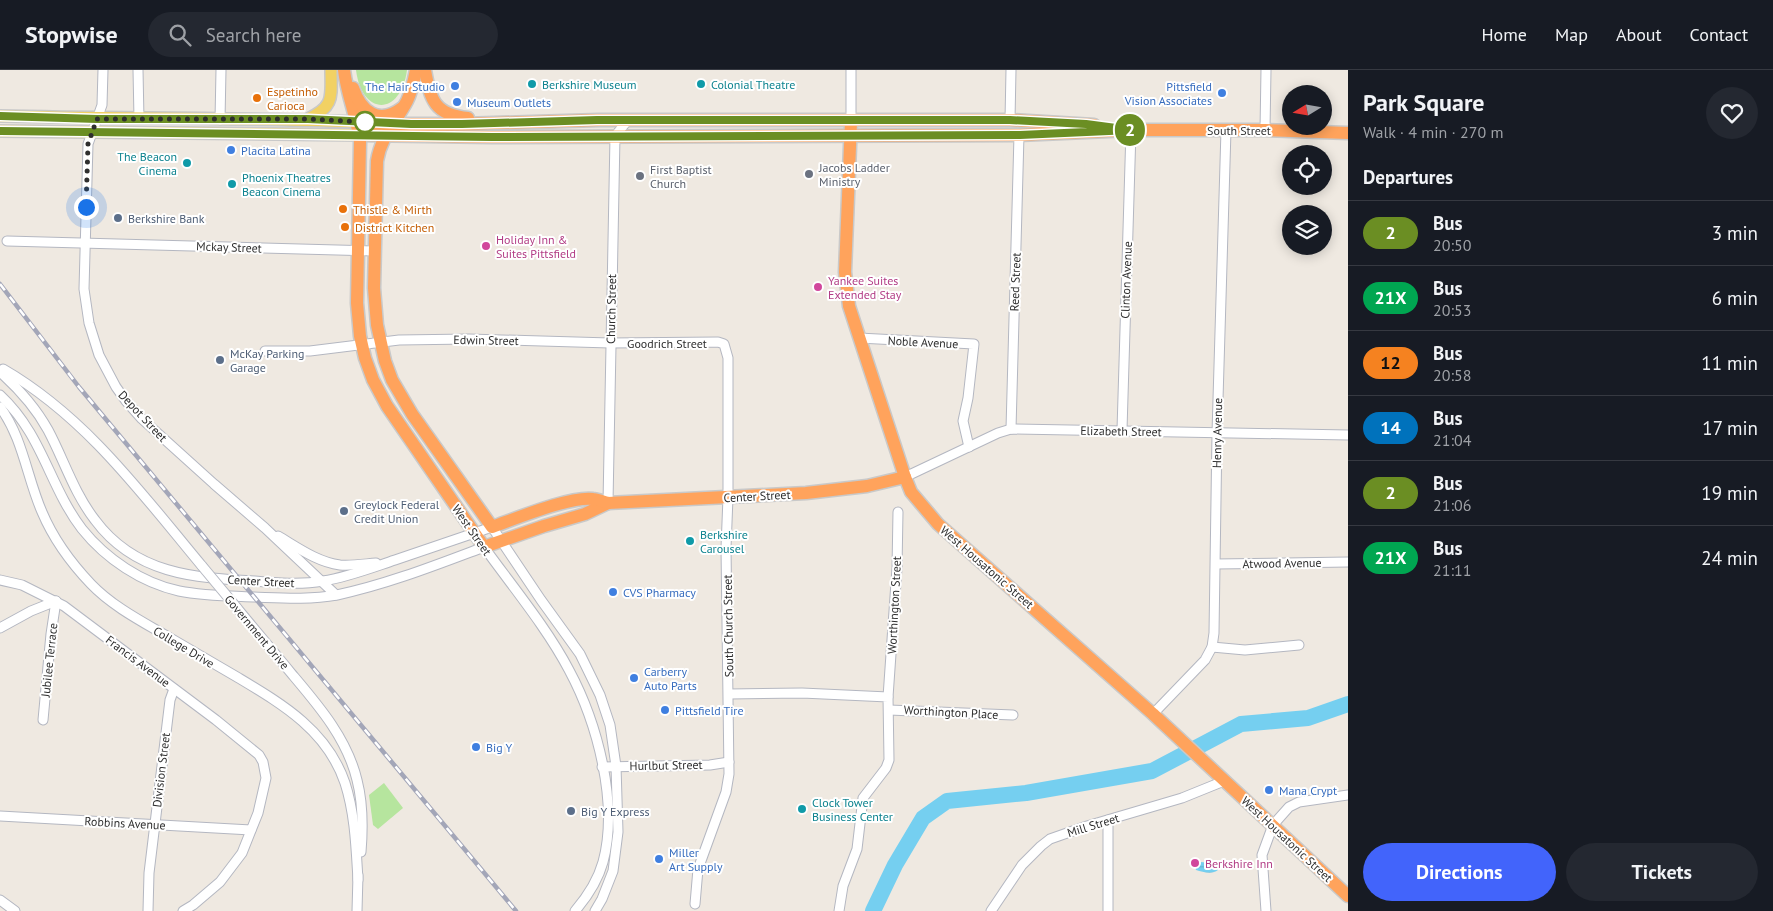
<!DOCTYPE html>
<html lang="en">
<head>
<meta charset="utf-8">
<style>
  body { margin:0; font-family:"PT Sans",sans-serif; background:#242831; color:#f1f3f6; height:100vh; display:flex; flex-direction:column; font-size:19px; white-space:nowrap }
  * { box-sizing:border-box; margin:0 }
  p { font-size:16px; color:#9ea1a6 }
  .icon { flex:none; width:28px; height:28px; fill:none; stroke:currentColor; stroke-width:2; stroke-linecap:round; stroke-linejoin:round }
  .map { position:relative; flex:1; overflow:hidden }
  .side { display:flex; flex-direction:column; background:#171b24; width:425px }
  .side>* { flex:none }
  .badge { padding:0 10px; border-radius:16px; font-size:18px; line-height:32px }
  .needle { width:32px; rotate:259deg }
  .tools { position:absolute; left:1282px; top:15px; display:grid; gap:10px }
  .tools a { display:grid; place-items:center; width:50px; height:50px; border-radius:50%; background:#171b24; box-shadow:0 2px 12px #0003; font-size:25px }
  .you { position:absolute; width:25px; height:25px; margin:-12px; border:4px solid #fff; border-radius:50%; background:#1a73e8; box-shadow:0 0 0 8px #1a73e833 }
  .map>.badge { position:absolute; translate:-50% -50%; box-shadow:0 0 0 2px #fff }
  h2 { padding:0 15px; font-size:19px; line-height:45px }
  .round { display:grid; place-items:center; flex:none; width:52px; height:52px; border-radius:26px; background:#242831 }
  .summary { display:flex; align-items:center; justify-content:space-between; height:85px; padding:0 15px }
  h1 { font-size:24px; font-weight:700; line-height:38px }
  .button { display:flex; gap:10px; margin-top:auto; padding:10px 15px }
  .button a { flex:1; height:58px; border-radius:30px; background:#4264fb; color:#fff; font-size:20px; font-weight:700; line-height:58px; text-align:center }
  .button a+a { background:#242831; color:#f1f3f6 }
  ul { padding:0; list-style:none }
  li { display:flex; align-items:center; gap:15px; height:65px; padding:0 15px; border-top:1px solid #363941 }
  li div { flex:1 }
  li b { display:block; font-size:19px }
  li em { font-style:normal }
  li .badge { min-width:55px; font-weight:700; text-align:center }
  header { display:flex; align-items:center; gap:30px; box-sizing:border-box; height:70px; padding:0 25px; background:#171b24; border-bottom:1px solid #363941 }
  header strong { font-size:24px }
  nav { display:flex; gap:28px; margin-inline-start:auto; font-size:18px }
  .search { width:350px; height:45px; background:#242831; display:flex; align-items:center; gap:12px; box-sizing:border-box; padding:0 18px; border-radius:28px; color:#9ea1a6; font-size:19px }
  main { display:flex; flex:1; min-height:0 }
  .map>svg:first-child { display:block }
  .park { fill:#b6e59e }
  .water { fill:url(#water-rules) }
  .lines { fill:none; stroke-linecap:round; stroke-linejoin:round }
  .river { stroke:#75cff0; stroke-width:16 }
  .minor-casing { stroke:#b4b7c1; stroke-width:11 }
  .major-casing { stroke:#c9c9c9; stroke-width:14 }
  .highway-casing { stroke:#c9c9c9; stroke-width:15 }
  .minor { stroke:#fff; stroke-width:9 }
  .major { stroke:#f2d163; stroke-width:11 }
  .highway { stroke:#ffa35c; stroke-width:12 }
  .rail-casing { stroke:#a3a6b8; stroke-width:4.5 }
  .rail { stroke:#fff; stroke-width:2.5; stroke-dasharray:8; stroke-linecap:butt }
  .minor-bridge-casing { stroke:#b4b7c1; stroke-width:11; stroke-linecap:butt }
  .minor-bridge { stroke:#fff; stroke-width:9 }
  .line-casing { stroke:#fff; stroke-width:11 }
  .line { stroke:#6b8e23; stroke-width:8 }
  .walk { stroke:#2e2e2e; stroke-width:5; stroke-dasharray:0 9 }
  .culture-dot { fill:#0f9aa8; stroke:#fff; stroke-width:2 }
  .shop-dot { fill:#3f7fe0; stroke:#fff; stroke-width:2 }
  .food-dot { fill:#e8710a; stroke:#fff; stroke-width:2 }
  .stop-dot { fill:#fff; stroke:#6b8e23; stroke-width:2.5 }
  .worship-dot { fill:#6b7280; stroke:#fff; stroke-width:2 }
  .service-dot { fill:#5c6f8a; stroke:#fff; stroke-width:2 }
  .hotel-dot { fill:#d1479c; stroke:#fff; stroke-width:2 }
  .labels { text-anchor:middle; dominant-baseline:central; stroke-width:4; stroke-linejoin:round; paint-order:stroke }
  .culture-label { font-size:12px; fill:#0d838f; stroke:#fff; text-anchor:start }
  .shop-label { font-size:12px; fill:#366cbe; stroke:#fff; text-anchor:start }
  .food-label { font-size:12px; fill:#c56008; stroke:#fff; text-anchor:start }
  .street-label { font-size:12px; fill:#2e2e2e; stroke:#fff }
  .worship-label { font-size:12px; fill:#5b616d; stroke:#fff; text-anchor:start }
  .service-label { font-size:12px; fill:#4e5e75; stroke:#fff; text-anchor:start }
  .hotel-label { font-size:12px; fill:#b23c85; stroke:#fff; text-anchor:start }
</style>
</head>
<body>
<header>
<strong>Stopwise</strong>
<div class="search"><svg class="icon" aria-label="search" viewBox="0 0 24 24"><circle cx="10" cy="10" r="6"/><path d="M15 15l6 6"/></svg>Search here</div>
<nav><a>Home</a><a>Map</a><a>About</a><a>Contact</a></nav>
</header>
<main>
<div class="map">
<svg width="1348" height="841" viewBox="0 0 1348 841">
  <defs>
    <pattern id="water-rules" width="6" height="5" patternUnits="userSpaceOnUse" patternTransform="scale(1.25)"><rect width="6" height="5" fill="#75cff0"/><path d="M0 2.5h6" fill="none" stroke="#66b2ce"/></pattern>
  </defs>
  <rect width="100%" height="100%" fill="#efe9e1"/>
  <g class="park">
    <path d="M 356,0 L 407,0 C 401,46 362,47 356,0 Z"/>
    <polygon points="384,713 403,738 378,759 373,755 369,725"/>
  </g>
  <path class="water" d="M 1200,792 L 1213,793 L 1218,796 L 1218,800 C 1212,805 1203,802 1196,800 L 1195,797 Z"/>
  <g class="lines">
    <polyline class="river" points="873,841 895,795 923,748 947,731 1026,723 1152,701 1241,654 1308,648 1348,634"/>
    <defs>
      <g id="minor">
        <polyline points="103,0 102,35 88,74 84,219 89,253 99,285 116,317 126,331 142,349 214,414 265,458 336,525"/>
        <polyline points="138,0 139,49"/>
        <polyline points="220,50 221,0"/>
        <polyline points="1010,50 1011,0"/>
        <polyline points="851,51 851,0"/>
        <polyline points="1265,60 1266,0"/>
        <polyline points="7,171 374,181"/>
        <polyline points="859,268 974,274 968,328 963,351 969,377"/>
        <polyline points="265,281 310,281 399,270 469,269 610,273 718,272 724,274 728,288 728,427 726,478 729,704 726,722 698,799 695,834"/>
        <path d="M 3,299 C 86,347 142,424 202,496"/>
        <path d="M 0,302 C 19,319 36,338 48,360 C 64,390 74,423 95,450 C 135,504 194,508 255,511 C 277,513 301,515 323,511 C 348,507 371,498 395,490 C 428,479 460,468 492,457 L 541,530 L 580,584 L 600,625 L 610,655 L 616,696 L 618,762 L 613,801 L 602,829 L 595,841"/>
        <path d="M 0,325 C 43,365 49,416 82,459 C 106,489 142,513 179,521 C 204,526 229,526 254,527 C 282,528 309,530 337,525 C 388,514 436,495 484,477 C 512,516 547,558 569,600 C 597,652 619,733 603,792 C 598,810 587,827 575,841"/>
        <path d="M 0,337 C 23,368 27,408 42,442 C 53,468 71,493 91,514 C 111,535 139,550 165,565 C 189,579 213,593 237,607 C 282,634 327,660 345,713 C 355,744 356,777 358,810"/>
        <polyline points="1011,359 1019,65"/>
        <polyline points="1122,360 1131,60"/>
        <polyline points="905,407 998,363 1011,359 1348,365"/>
        <polyline points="608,433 615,66 628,50"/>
        <path d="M 278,466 C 297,477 317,492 340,495 C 351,496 364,494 376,493"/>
        <polyline points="1216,494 1348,492"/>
        <polyline points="0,510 22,515 64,536 216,650 259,685 263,692 266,708 258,743 242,783 220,812 193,835 183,841"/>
        <path d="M 237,538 C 255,560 273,581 291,603 C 318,635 347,668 357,710 C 363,733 363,758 361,782"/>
        <polyline points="0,558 31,541 56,531"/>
        <polyline points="1212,577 1245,580 1299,575"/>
        <polyline points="729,624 802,623 888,627 889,690 886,698 863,728 857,779 843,816 839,841"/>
        <polyline points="888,627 897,498 898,442"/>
        <polyline points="889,640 1013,645"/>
        <polyline points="1153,644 1205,590 1212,577 1214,563 1217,363 1226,60"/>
        <polyline points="43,650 51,564 56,531"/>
        <polyline points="602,697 710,695 729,692"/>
        <polyline points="0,746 251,760"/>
        <polyline points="0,830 15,841"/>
        <polyline points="148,841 149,803 170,630 174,619"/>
        <polyline points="357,841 358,805"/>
        <polyline points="991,841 1022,795 1041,776 1050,769 1087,756 1182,728 1224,711"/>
        <polyline points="1108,841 1108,750"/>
        <polyline points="1266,841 1262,785 1273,755 1289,737 1299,732 1348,725"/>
      </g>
      <g id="major">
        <path d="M 0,46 C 119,49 238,47 356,52"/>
        <path d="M 308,49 C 335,36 331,27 331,0"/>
        <polyline points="0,61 359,65"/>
      </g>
      <g id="highway">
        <path d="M 344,0 C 347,25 357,47 360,72 L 357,233 L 360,266 L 365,288 L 373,310 L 387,336 L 484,477 L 544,456 L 585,444 L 608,433"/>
        <path d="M 416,0 C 414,10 412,21 407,31 C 396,52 381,66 377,91 L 374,218 L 377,255 L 385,291 L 392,310 L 412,344 L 492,457 C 515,449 570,426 593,429 C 598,429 603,432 608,433 L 806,423 L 867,416 L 905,407"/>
        <path d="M 425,0 C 430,30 435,45 468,48"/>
        <path d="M 353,18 C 361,41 378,56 402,38"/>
        <polyline points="851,51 845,202 849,236 905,407 911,422 938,454 1153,644 1348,826"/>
        <polyline points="356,52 391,54 462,54 599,50 1010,50 1094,55"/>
        <polyline points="359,65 492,67 1019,65 1131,60 1265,60 1348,63"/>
      </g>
    </defs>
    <use href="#minor" class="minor-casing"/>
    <use href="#major" class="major-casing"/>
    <use href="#highway" class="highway-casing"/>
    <use href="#minor" class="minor"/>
    <use href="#major" class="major"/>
    <use href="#highway" class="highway"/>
    <defs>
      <polyline id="rail" points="0,214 79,317 516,841"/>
    </defs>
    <use href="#rail" class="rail-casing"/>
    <use href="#rail" class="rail"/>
    <defs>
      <polyline id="minor-bridge" points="202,496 237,538"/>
    </defs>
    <use href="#minor-bridge" class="minor-bridge-casing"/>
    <use href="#minor-bridge" class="minor-bridge"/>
  </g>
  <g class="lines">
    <defs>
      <polyline id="line" points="0,46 97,49 308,49 411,54 462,54 597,50 1010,50 1086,54 1131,60 1020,65 492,67 0,61"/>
    </defs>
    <use href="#line" class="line-casing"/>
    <use href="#line" class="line"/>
    <polyline class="walk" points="86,137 88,74 97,49 308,49 365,52"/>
  </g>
  <g class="culture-dot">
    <circle cx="532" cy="14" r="5"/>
    <circle cx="701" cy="14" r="5"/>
    <circle cx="187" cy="93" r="5"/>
    <circle cx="232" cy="114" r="5"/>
    <circle cx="690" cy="471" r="5"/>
    <circle cx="802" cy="739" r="5"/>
  </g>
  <g class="shop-dot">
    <circle cx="455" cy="16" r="5"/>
    <circle cx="1222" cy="23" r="5"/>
    <circle cx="457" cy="32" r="5"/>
    <circle cx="231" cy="80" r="5"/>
    <circle cx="613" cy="522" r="5"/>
    <circle cx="634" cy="608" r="5"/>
    <circle cx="665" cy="640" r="5"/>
    <circle cx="476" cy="677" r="5"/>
    <circle cx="1269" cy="720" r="5"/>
    <circle cx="659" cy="789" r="5"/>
  </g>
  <g class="food-dot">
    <circle cx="257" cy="28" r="5"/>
    <circle cx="343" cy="139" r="5"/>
    <circle cx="345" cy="157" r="5"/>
  </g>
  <circle class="stop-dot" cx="365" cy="52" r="10"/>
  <g class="worship-dot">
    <circle cx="809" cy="104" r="5"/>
    <circle cx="640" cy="106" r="5"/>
  </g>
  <g class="service-dot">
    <circle cx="118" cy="148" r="5"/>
    <circle cx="220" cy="290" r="5"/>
    <circle cx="344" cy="441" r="5"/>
    <circle cx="571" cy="741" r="5"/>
  </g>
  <g class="hotel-dot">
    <circle cx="486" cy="176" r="5"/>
    <circle cx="818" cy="217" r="5"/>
    <circle cx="1195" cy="793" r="5"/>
  </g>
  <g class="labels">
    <g class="culture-label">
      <text x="542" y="14">Berkshire Museum</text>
      <text x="711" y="14">Colonial Theatre</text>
      <text x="177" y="86" text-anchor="end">The Beacon<tspan x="177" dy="14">Cinema</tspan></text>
      <text x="242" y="107">Phoenix Theatres<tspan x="242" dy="14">Beacon Cinema</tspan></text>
      <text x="700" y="464">Berkshire<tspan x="700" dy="14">Carousel</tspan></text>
      <text x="812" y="732">Clock Tower<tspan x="812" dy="14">Business Center</tspan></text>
    </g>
    <g class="shop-label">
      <text x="445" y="16" text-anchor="end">The Hair Studio</text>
      <text x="1212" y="16" text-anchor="end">Pittsfield<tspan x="1212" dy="14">Vision Associates</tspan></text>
      <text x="467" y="32">Museum Outlets</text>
      <text x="241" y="80">Placita Latina</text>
      <text x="623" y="522">CVS Pharmacy</text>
      <text x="644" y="601">Carberry<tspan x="644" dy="14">Auto Parts</tspan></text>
      <text x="675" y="640">Pittsfield Tire</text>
      <text x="486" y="677">Big Y</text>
      <text x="1279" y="720">Mana Crypt</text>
      <text x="669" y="782">Miller<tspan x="669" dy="14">Art Supply</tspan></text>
    </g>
    <g class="food-label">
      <text x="267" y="21">Espetinho<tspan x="267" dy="14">Carioca</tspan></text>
      <text x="353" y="139">Thistle &amp; Mirth</text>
      <text x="355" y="157">District Kitchen</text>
    </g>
    <g class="street-label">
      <text x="1239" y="60">South Street</text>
      <text transform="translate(229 177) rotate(2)">Mckay Street</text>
      <text transform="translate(1126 210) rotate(-88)">Clinton Avenue</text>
      <text transform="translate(1015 212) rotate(-88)">Reed Street</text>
      <text transform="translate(611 239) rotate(-89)">Church Street</text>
      <text transform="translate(486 270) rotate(1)">Edwin Street</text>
      <text transform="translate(923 272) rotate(3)">Noble Avenue</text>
      <text x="667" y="273">Goodrich Street</text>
      <text transform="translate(143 346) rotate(47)">Depot Street</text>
      <text transform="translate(1121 361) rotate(1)">Elizabeth Street</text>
      <text transform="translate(1217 363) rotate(-89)">Henry Avenue</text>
      <text transform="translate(757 426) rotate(-3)">Center Street</text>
      <text transform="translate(472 460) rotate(55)">West Street</text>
      <text transform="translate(1282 493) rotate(-1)">Atwood Avenue</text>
      <text transform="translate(987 497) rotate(41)">West Housatonic Street</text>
      <text transform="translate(261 511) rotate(3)">Center Street</text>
      <text transform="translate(894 535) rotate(-87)">Worthington Street</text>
      <text transform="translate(728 556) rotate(-91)">South Church Street</text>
      <text transform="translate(257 562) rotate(50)">Government Drive</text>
      <text transform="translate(184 577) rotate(31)">College Drive</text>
      <text transform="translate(49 590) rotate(-84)">Jubilee Terrace</text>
      <text transform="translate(138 591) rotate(37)">Francis Avenue</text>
      <text transform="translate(951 642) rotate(3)">Worthington Place</text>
      <text transform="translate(666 695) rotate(-1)">Hurlbut Street</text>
      <text transform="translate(161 700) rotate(-83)">Division Street</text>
      <text transform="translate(125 753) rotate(3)">Robbins Avenue</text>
      <text transform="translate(1093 755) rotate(-17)">Mill Street</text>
      <text transform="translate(1287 769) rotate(43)">West Housatonic Street</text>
    </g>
    <g class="worship-label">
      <text x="819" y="97">Jacobs Ladder<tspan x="819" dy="14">Ministry</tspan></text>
      <text x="650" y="99">First Baptist<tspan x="650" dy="14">Church</tspan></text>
    </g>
    <g class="service-label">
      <text x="128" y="148">Berkshire Bank</text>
      <text x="230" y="283">McKay Parking<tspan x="230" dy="14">Garage</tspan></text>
      <text x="354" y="434">Greylock Federal<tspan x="354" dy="14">Credit Union</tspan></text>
      <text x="581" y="741">Big Y Express</text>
    </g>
    <g class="hotel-label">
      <text x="496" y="169">Holiday Inn &amp;<tspan x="496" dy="14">Suites Pittsfield</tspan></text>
      <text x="828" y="210">Yankee Suites<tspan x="828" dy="14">Extended Stay</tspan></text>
      <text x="1205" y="793">Berkshire Inn</text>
    </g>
  </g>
</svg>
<div class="tools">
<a><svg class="needle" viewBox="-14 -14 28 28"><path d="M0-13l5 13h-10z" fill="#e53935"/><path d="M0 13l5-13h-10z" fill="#9ea1a6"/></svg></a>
<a><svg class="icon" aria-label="locate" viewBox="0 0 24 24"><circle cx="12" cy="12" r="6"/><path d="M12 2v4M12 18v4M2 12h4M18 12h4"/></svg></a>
<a><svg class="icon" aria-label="layers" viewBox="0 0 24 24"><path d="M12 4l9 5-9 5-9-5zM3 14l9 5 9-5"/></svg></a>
</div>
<div class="you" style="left:86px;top:137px"></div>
<b class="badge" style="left:1130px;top:60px;background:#6b8e23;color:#fff">2</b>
</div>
<section class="side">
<div class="summary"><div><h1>Park Square</h1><p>Walk · 4 min · 270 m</p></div><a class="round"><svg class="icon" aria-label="heart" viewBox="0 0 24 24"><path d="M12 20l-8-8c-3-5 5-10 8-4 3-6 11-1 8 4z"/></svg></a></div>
<h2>Departures</h2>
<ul>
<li><span class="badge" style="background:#6b8e23;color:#fff">2</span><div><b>Bus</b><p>20:50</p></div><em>3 min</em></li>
<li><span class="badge" style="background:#00a651;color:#fff">21X</span><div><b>Bus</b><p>20:53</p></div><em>6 min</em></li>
<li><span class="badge" style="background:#f58220;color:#111">12</span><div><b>Bus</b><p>20:58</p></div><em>11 min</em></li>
<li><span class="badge" style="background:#0072bc;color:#fff">14</span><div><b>Bus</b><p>21:04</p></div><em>17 min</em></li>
<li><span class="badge" style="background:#6b8e23;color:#fff">2</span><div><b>Bus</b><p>21:06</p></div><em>19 min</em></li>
<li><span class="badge" style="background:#00a651;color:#fff">21X</span><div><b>Bus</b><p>21:11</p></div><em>24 min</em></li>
</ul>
<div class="button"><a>Directions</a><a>Tickets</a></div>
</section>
</main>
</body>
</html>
